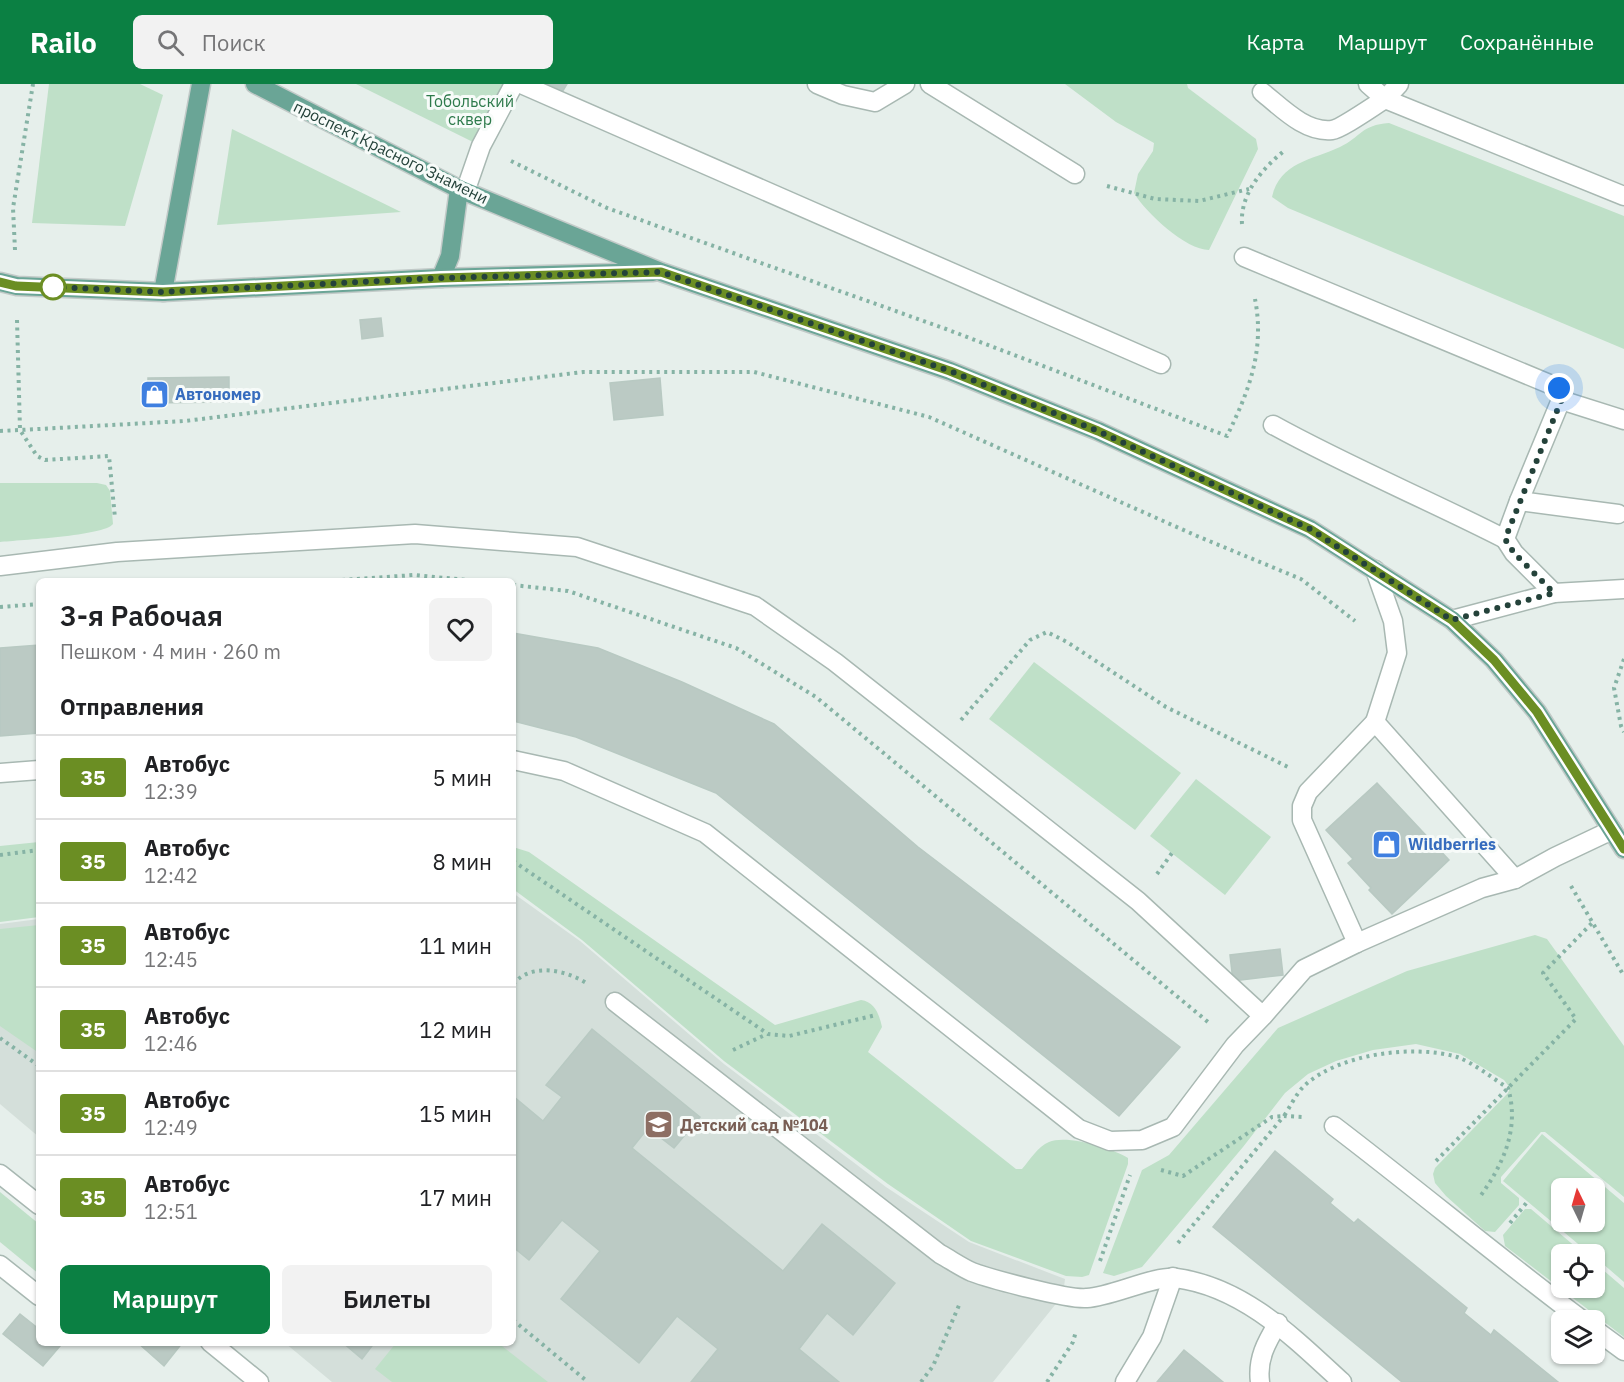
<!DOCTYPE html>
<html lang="ru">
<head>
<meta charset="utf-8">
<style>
  body { margin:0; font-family:"IBM Plex Sans",sans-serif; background:#f2f2f2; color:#202124; height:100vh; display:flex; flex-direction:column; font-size:22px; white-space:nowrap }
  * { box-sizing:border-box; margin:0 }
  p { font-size:20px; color:#757577 }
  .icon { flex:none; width:33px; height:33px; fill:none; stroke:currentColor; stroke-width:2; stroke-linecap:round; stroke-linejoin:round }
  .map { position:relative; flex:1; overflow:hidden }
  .side { position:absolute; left:36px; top:494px; width:480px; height:768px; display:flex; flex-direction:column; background:#fff; border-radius:9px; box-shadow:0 2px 4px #0004 }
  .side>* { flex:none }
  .badge { padding:0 12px; border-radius:4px; font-size:21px; line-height:39px }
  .needle { width:39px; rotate:355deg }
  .controls { position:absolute; left:1551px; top:1094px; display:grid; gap:12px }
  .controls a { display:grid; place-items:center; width:54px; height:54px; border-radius:9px; background:#fff; box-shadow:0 2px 4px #0004; font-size:30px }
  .you { position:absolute; width:30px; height:30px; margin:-15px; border:4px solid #fff; border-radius:50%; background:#1a73e8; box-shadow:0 0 0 9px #1a73e833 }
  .map>.badge { position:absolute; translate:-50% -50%; box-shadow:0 0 0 3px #fff }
  h2 { padding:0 24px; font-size:22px; line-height:54px }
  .round { display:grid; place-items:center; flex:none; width:63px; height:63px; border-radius:9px; background:#f2f2f2 }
  .headline { display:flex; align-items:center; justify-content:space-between; height:102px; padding:0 24px }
  h1 { font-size:28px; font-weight:600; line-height:45px }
  .cta { display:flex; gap:12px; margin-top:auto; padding:12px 24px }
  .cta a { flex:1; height:69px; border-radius:9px; background:#0b8043; color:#fff; font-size:24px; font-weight:600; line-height:69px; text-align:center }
  .cta a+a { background:#f2f2f2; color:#202124 }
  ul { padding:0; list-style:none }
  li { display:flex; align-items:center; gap:18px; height:84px; padding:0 24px; border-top:2px solid #e0e0e0 }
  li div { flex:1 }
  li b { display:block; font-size:22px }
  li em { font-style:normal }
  li .badge { min-width:66px; font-weight:700; text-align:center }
  header { display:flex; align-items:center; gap:36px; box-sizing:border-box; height:84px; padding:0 30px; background:#0b8043; color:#fff }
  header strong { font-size:28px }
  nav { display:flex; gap:33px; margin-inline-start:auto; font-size:21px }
  .search { width:420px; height:54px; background:#f2f2f2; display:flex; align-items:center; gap:15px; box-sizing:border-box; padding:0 21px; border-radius:9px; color:#757577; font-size:22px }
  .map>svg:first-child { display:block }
  .built { fill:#d4dfda }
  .green { fill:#bfe0c8; fill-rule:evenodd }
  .building { fill:#bbcac4; stroke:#b8c9c2; stroke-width:1.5 }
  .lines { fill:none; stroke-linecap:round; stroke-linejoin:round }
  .minor-casing { stroke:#a8b8b2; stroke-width:21 }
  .major-casing { stroke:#c2cac8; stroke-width:21 }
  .path { stroke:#86b3a5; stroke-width:4; stroke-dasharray:3 4.5; stroke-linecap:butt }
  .minor { stroke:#fff; stroke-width:18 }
  .major { stroke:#6aa596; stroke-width:18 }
  .line-casing { stroke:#fff; stroke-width:14 }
  .line { stroke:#6b8e23; stroke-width:9 }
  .walk { stroke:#24423a; stroke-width:6; stroke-dasharray:0 10.8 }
  .stop-dot { fill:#fff; stroke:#6b8e23; stroke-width:3 }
  .labels { text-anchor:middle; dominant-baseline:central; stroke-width:6; stroke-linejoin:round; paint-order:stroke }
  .park-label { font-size:16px; fill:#2d7a4b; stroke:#f7fbf9 }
  .street-label { font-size:16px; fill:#24423a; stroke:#f7fbf9 }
  .shop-label { font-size:16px; font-weight:bold; fill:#366cbe; stroke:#f7fbf9; text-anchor:start }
  .education-label { font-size:16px; font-weight:bold; fill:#785e54; stroke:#f7fbf9; text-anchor:start }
</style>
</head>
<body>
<header>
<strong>Railo</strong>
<div class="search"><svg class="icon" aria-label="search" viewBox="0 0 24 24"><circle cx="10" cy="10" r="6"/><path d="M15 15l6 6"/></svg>Поиск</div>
<nav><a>Карта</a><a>Маршрут</a><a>Сохранённые</a></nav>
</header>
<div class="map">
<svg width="1624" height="1298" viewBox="0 0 1624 1298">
  <rect width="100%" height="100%" fill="#e6efeb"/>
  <g class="built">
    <polygon points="513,809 580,857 724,980 886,1103 969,1158 1065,1195 1063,1211 993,1298 332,1298 285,1259 513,1258"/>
    <polygon points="39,835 39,1053 0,1020 0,840"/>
  </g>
  <g class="green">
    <polygon points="49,0 140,0 163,11 125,142 32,139"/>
    <polygon points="356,0 514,0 481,62"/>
    <path d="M 1065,0 L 1187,0 L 1188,4 L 1256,55 L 1258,65 L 1209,166 C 1186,166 1146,129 1134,109 L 1138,90 L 1153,67 L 1154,59 L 1116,38 Z"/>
    <path d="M 1389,39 L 1624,132 L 1624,265 L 1288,124 L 1272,113 C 1280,78 1312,76 1340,63 C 1361,53 1361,41 1389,39 Z"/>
    <polygon points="232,45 401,128 217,141"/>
    <path d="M 0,399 L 97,399 L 106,401 L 110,407 L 113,440 C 104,452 19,456 0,458 Z"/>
    <polygon points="1034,578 1181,689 1135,746 989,635"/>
    <polygon points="1196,695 1271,753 1225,811 1150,752"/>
    <polygon points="39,758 39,833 0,838 0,762"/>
    <path d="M 513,763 L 529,768 L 775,941 L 861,916 C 875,918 879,930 882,943 L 868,968 L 1016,1085 L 1022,1085 C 1030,1076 1038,1062 1049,1058 C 1066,1050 1113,1064 1128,1074 L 1128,1080 L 1089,1191 L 1082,1193 L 1066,1192 L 971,1157 L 888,1100 L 724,977 L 582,856 L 513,805 Z"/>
    <polygon points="39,841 39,969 0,942 0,845"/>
    <polygon points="1535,851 1547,855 1624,962 1624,1113 1545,1048 1541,1048 1501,1093 1501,1099 1519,1114 1519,1121 1495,1148 1485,1147 1446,1112 1435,1099 1433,1090 1435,1084 1508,1009 1510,1004 1504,996 1460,970 1416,960 1373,966 1336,977 1308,990 1285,1009 1243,1063 1142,1183 1114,1192 1103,1189 1142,1086 1169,1071 1278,944 1407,887"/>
    <path d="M 1542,1050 L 1624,1119 L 1624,1198 L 1595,1173 L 1594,1170 L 1590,1170 L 1503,1097 ZM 1562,1104 L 1594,1104 L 1594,1137 L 1562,1137 Z"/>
    <polygon points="0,1108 39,1140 39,1190 0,1158"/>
    <polygon points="1525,1125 1531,1125 1584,1170 1562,1170 1562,1203 1594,1203 1595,1179 1624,1204 1624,1253 1505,1162 1503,1151"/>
    <polygon points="396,1259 498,1259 548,1298 392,1298 375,1285"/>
  </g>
  <g class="building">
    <polygon points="545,0 567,0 561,10"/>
    <polygon points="381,234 383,252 362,255 360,236"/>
    <polygon points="229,293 229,318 148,319 148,294"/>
    <polygon points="660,294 663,331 614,336 610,299"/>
    <polygon points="513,549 598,564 682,598 774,640 918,763 1180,963 1119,1032 716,709 576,653 513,637"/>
    <polygon points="39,561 39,649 0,652 0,564"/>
    <polygon points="1377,699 1449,776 1392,830 1369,806 1371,804 1348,779 1353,775 1326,746"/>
    <polygon points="1280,865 1283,891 1233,897 1230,871"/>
    <polygon points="592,945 700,1033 674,1064 648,1044 632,1064 783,1187 822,1140 895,1199 853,1251 827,1229 799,1265 839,1298 691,1298 718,1265 677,1232 639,1279 561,1215 600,1167 562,1136 529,1176 513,1163 513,1012 543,1037 562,1013 546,1001"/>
    <polygon points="1275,1067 1333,1115 1330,1119 1354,1139 1358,1135 1467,1224 1464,1229 1491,1251 1494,1246 1558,1298 1402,1298 1213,1143"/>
    <polygon points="20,1230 39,1245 39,1258 56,1258 60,1262 43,1282 3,1250"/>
    <polygon points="137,1258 183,1258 164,1282"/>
    <polygon points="342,1258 375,1258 362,1275"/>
    <polygon points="1184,1266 1223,1298 1157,1298"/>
  </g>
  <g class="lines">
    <defs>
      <g id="minor">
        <polyline points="521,0 1161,280"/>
        <polyline points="817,0 843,11 875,18 905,0"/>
        <polyline points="930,0 1075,90"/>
        <polyline points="1368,0 1385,15 1399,0"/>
        <path d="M 1262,8 C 1281,23 1305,49 1332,46 C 1341,45 1375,21 1385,15 L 1624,112"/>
        <polyline points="465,108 481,62 514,0"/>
        <polyline points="1244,173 1559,304 1563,311 1519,417 1505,455 1514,469 1554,509"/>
        <polyline points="1561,316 1624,336"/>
        <path d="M 1273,341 C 1349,383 1429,416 1505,455"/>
        <polyline points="1519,417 1618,430"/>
        <polyline points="0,482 117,468 415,450 577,463 755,522 835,578 1138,817 1263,932 1304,885 1357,859 1482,804 1515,795 1555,773 1612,746"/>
        <polyline points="1452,536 1554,509 1624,505"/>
        <polyline points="1375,638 1397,569 1393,537 1375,486"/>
        <polyline points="513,676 564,687 705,749 1079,1045 1110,1057 1142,1056 1173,1043 1235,961 1263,932"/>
        <polyline points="0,689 39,686"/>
        <polyline points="1357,859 1302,736 1302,722 1308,708 1375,638 1515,795"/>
        <path d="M 615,918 L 940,1170 C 951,1176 961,1183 972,1188 C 991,1195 1069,1216 1087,1214 C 1111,1213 1155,1191 1176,1194 C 1244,1203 1294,1254 1342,1298"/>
        <path d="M 1334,1042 C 1418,1106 1498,1173 1582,1236"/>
        <polyline points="0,1090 39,1121"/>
        <polyline points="0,1181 39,1212"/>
        <polyline points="1594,1245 1624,1267"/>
        <polyline points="210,1258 259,1298"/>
        <polyline points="1125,1298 1152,1253 1173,1193"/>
        <path d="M 1260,1298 C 1257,1275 1266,1259 1278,1239"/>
      </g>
      <g id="major">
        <polyline points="255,0 459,105 661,188 950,287 1098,347 1310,445 1452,536 1494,576 1537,628 1624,765"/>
        <polyline points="441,194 450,172 459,105"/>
        <polyline points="0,198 17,202 163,208 441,194 653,188"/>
        <polyline points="163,208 201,0"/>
      </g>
    </defs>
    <use href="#minor" class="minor-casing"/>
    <use href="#major" class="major-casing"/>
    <g class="path">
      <path d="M 511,77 L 607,124 L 946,245 L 1227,352 C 1249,307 1265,266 1255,215"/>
      <polyline points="1107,102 1155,115 1199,117 1249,105"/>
      <path d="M 1242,140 C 1240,110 1262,85 1284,67"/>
      <polyline points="15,166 13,124 33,0"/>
      <polyline points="17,236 20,346 185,337 583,288 754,288 929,333 1197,452 1301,495 1355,537"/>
      <polyline points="0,347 20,346 37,372 45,376 109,372 115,434"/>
      <polyline points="342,496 414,491 467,496"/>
      <polyline points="513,501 568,507 736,564 816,613 1208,938"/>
      <polyline points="0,523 39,520"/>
      <polyline points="1624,575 1614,604 1621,642 1624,648"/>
      <polyline points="961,636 1030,556 1047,548 1067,558 1166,623 1288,683"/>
      <polyline points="0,771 39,766"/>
      <polyline points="513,777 768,950 789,952 876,931"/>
      <polyline points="1157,790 1172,769"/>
      <polyline points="1571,802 1624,892"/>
      <path d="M 513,900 C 532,878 566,886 588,900"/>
      <polyline points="0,954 39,982"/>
      <polyline points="733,966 767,950"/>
      <polyline points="1436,1077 1576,935 1543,889 1592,839"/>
      <path d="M 1161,1086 L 1183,1092 L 1272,1033 L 1284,1032 C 1290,1023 1296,1010 1304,1002 C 1338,970 1413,960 1457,973 C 1474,979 1492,994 1508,1004 C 1520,1045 1503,1081 1479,1114"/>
      <polyline points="1510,1139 1528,1117"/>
      <polyline points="1178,1159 1284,1032 1303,1033"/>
      <polyline points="1100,1177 1130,1091"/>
      <polyline points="513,1236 588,1298"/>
      <polyline points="921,1298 933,1282 960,1219"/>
      <polyline points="1047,1298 1073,1258 1076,1247"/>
    </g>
    <use href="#minor" class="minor"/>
    <use href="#major" class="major"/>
  </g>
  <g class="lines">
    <defs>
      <polyline id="line" points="0,198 16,202 163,208 441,194 661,188 950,287 1098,347 1310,445 1452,536 1494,576 1537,628 1624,765"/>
    </defs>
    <use href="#line" class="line-casing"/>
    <use href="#line" class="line"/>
    <polyline class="walk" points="53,203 163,208 441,194 661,188 950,287 1098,347 1310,445 1452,536 1554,509 1514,469 1505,455 1563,312 1559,304"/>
  </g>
  <defs>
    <symbol id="shop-square" viewBox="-11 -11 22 22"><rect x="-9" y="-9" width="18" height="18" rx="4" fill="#3f7fe0" stroke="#f7fbf9"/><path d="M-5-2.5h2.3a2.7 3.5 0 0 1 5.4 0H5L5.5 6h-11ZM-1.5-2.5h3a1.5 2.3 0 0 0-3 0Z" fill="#fff"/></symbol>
    <symbol id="school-square" viewBox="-11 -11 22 22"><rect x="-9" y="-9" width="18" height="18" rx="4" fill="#8d6e63" stroke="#f7fbf9"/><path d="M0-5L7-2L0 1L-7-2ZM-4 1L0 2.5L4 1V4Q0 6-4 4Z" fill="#fff"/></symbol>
  </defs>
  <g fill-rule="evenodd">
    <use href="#shop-square" x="138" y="294" width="33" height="33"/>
    <use href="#shop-square" x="1370" y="744" width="33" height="33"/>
    <use href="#school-square" x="642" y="1024" width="33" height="33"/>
  </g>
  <circle class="stop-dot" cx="53" cy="203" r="12"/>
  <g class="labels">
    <g class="park-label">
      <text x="470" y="17">Тобольский<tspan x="470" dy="18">сквер</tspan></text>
    </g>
    <g class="street-label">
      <text transform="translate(391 68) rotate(26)">проспект Красного Знамени</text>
    </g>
    <g class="shop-label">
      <text x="175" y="310">Автономер</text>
      <text x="1408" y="760">Wildberries</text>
    </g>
    <g class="education-label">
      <text x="680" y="1041">Детский сад №104</text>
    </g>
  </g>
</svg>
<div class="controls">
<a><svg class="needle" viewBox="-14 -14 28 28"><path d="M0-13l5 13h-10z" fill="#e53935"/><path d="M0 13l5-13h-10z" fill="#757577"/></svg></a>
<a><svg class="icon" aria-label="locate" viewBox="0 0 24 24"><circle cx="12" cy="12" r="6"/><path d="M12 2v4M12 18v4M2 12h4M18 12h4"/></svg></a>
<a><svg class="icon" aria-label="layers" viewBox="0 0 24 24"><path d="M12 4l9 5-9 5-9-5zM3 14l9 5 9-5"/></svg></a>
</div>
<div class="you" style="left:1559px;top:304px"></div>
<section class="side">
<div class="headline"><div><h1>3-я Рабочая</h1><p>Пешком · 4 мин · 260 m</p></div><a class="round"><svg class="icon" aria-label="heart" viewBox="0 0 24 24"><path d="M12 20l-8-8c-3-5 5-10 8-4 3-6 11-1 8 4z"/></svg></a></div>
<h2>Отправления</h2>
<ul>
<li><span class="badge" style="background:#6b8e23;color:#fff">35</span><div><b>Автобус</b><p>12:39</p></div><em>5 мин</em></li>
<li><span class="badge" style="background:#6b8e23;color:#fff">35</span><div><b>Автобус</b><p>12:42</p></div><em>8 мин</em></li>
<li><span class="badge" style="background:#6b8e23;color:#fff">35</span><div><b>Автобус</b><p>12:45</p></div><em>11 мин</em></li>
<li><span class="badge" style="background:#6b8e23;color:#fff">35</span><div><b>Автобус</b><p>12:46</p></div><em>12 мин</em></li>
<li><span class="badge" style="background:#6b8e23;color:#fff">35</span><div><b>Автобус</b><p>12:49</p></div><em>15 мин</em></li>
<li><span class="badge" style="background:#6b8e23;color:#fff">35</span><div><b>Автобус</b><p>12:51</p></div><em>17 мин</em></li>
</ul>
<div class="cta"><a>Маршрут</a><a>Билеты</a></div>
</section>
</div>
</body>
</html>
